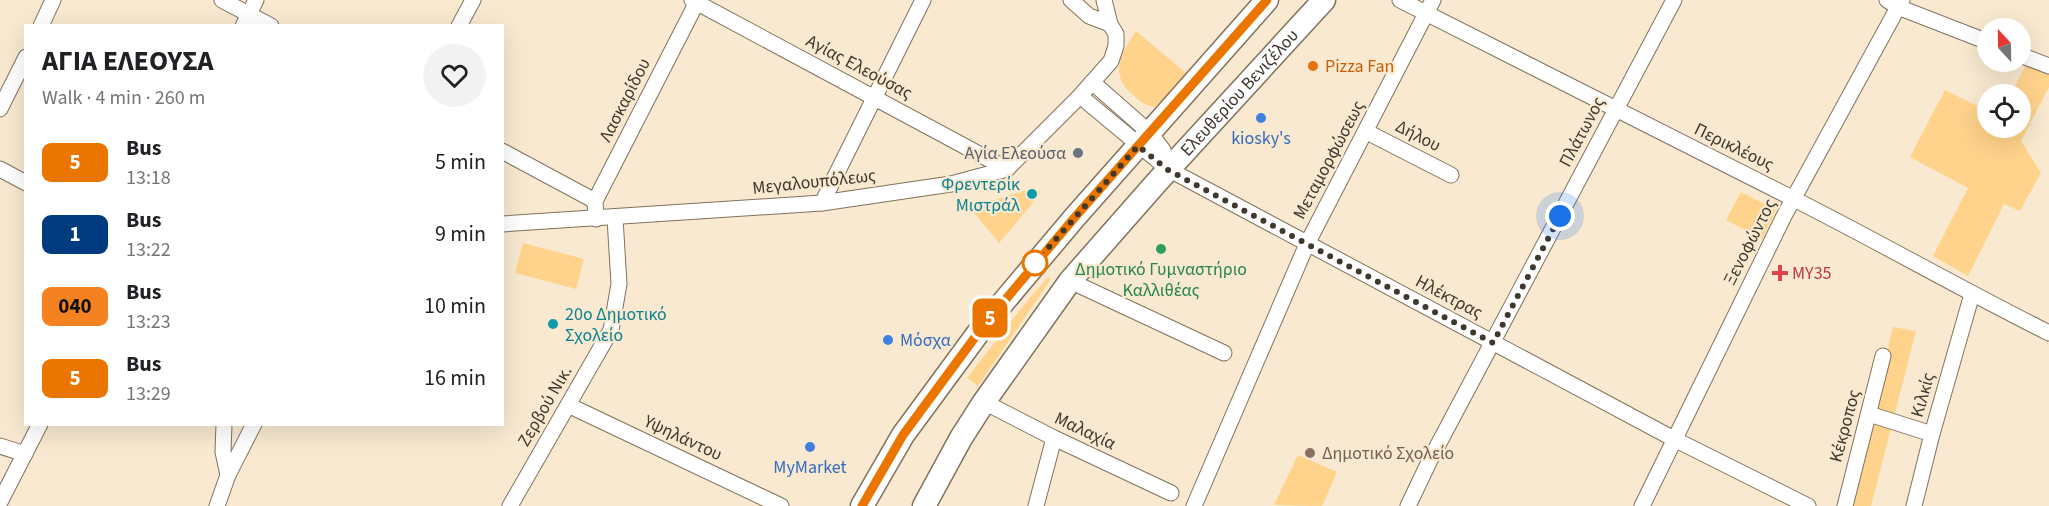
<!DOCTYPE html>
<html lang="en">
<head>
<meta charset="utf-8">
<style>
  body { margin:0; font-family:"Source Sans 3",sans-serif; background:#f2f2f2; color:#202124; height:100vh; display:flex; flex-direction:column; font-size:22px; white-space:nowrap }
  * { box-sizing:border-box; margin:0 }
  p { font-size:20px; color:#757577 }
  .icon { flex:none; width:33px; height:33px; fill:none; stroke:currentColor; stroke-width:2; stroke-linecap:round; stroke-linejoin:round }
  .map { position:relative; flex:1; overflow:hidden }
  .side { position:absolute; left:24px; top:24px; width:480px; height:402px; display:flex; flex-direction:column; background:#fff; border-radius:0px; box-shadow:0 6px 24px #0002 }
  .side>* { flex:none }
  .badge { padding:0 12px; border-radius:9px; font-size:21px; line-height:39px }
  .needle { width:39px; rotate:338deg }
  .controls { position:absolute; left:1977px; top:18px; display:grid; gap:12px }
  .controls a { display:grid; place-items:center; width:54px; height:54px; border-radius:50%; background:#fff; box-shadow:0 6px 24px #0002; font-size:30px }
  .you { position:absolute; width:30px; height:30px; margin:-15px; border:4px solid #fff; border-radius:50%; background:#1a73e8; box-shadow:0 0 0 9px #1a73e833 }
  .map>.badge { position:absolute; translate:-50% -50%; box-shadow:0 0 0 3px #fff }
  .round { display:grid; place-items:center; flex:none; width:63px; height:63px; border-radius:32px; background:#f2f2f2 }
  .head { display:flex; align-items:center; justify-content:space-between; height:102px; padding:0 18px }
  h1 { font-size:28px; font-weight:700; line-height:45px }
  ul { padding:0; list-style:none }
  li { display:flex; align-items:center; gap:18px; height:72px; padding:0 18px }
  li div { flex:1 }
  li b { display:block; font-size:22px }
  li em { font-style:normal }
  li .badge { min-width:66px; font-weight:700; text-align:center }
  .map>svg:first-child { display:block }
  .green { fill:#ffd38b }
  .lines { fill:none; stroke-linecap:round; stroke-linejoin:round }
  .street-casing { stroke:#80725c; stroke-width:17 }
  .primary-casing { stroke:#80725c; stroke-width:25 }
  .street { stroke:#fff; stroke-width:15 }
  .primary { stroke:#fff; stroke-width:22 }
  .line-casing { stroke:#fff; stroke-width:14 }
  .line { stroke:#ea7600; stroke-width:9 }
  .walk { stroke:#3e382e; stroke-width:6; stroke-dasharray:0 10.8 }
  .food-dot { fill:#e8710a; stroke:#f8e9d0; stroke-width:2 }
  .shop-dot { fill:#3f7fe0; stroke:#f8e9d0; stroke-width:2 }
  .worship-dot { fill:#6b7280; stroke:#f8e9d0; stroke-width:2 }
  .culture-dot { fill:#0f9aa8; stroke:#f8e9d0; stroke-width:2 }
  .leisure-dot { fill:#2e9e5b; stroke:#f8e9d0; stroke-width:2 }
  .stop-dot { fill:#fff; stroke:#ea7600; stroke-width:3 }
  .health-dot { fill:#e0444e; stroke:#f8e9d0; stroke-width:2 }
  .education-dot { fill:#8d6e63; stroke:#f8e9d0; stroke-width:2 }
  .labels { text-anchor:middle; dominant-baseline:central; stroke-width:4.5; stroke-linejoin:round; paint-order:stroke }
  .food-label { font-size:18px; fill:#c56008; stroke:#f8e9d0; text-anchor:start }
  .street-label { font-size:18px; fill:#3e382e; stroke:#f8e9d0 }
  .shop-label { font-size:18px; fill:#366cbe; stroke:#f8e9d0 }
  .worship-label { font-size:18px; fill:#5b616d; stroke:#f8e9d0; text-anchor:end }
  .culture-label { font-size:18px; fill:#0d838f; stroke:#f8e9d0; text-anchor:end }
  .leisure-label { font-size:18px; fill:#27864d; stroke:#f8e9d0 }
  .health-label { font-size:18px; fill:#be3a42; stroke:#f8e9d0; text-anchor:start }
  .education-label { font-size:18px; fill:#785e54; stroke:#f8e9d0; text-anchor:start }
</style>
</head>
<body>
<div class="map">
<svg width="2049" height="506" viewBox="0 0 2049 506">
  <rect width="100%" height="100%" fill="#f8e9d0"/>
  <g class="green">
    <path d="M 1136,31 L 1186,73 L 1169,94 L 1154,107 C 1144,105 1140,101 1133,95 C 1108,73 1121,54 1136,31 Z"/>
    <polygon points="2027,63 2049,72 2049,87 2021,141 2041,173 2020,211 2004,204 1968,276 1933,256 1968,188 1910,157 1945,90 1987,111 1988,128 2020,128 2020,94 2011,94"/>
    <polygon points="1032,188 1033,190 1030,194 1032,196 1039,191 1041,193 999,243 970,208"/>
    <polygon points="1741,192 1776,210 1762,239 1726,220"/>
    <polygon points="523,243 584,259 576,289 515,273"/>
    <polygon points="1048,277 1051,279 978,386 967,378 1023,306"/>
    <polygon points="1893,327 1916,331 1871,506 1848,506"/>
    <polygon points="1298,455 1337,472 1322,506 1274,505"/>
  </g>
  <g class="lines">
    <defs>
      <g id="street">
        <polyline points="222,0 271,26"/>
        <polyline points="692,0 1007,169"/>
        <polyline points="1071,0 1089,16 1110,24"/>
        <path d="M 1400,0 C 1530,66 1661,132 1792,198 C 1879,242 1963,290 2049,333"/>
        <polyline points="1887,0 1898,7 1988,42"/>
        <polyline points="41,26 53,0"/>
        <polyline points="243,26 256,0"/>
        <polyline points="459,26 473,0"/>
        <polyline points="2020,55 2049,66"/>
        <polyline points="1092,82 1150,133 1163,150 1168,169"/>
        <polyline points="1080,96 1168,169 1674,439 1808,506"/>
        <polyline points="0,109 26,57"/>
        <polyline points="1367,132 1451,175"/>
        <polyline points="502,151 595,201"/>
        <polyline points="0,169 26,183"/>
        <polyline points="822,203 923,0"/>
        <polyline points="596,219 595,201 698,0"/>
        <polyline points="502,224 822,203 951,184 1007,169 1080,96 1111,61 1116,46 1116,34 1110,24 1104,0"/>
        <polyline points="1070,281 1224,353"/>
        <polyline points="984,402 1054,438 1171,493"/>
        <polyline points="568,405 781,506"/>
        <polyline points="1869,414 1932,434"/>
        <polyline points="224,424 223,452 228,475"/>
        <polyline points="0,446 25,454"/>
        <polyline points="0,502 40,424"/>
        <polyline points="217,506 228,475 254,424"/>
        <polyline points="510,506 611,330 619,284 615,218"/>
        <polyline points="1036,506 1054,438"/>
        <polyline points="1194,506 1307,244 1433,0"/>
        <polyline points="1408,506 1430,460 1674,0"/>
        <polyline points="1642,506 1784,216 1902,0"/>
        <polyline points="1845,506 1883,356"/>
        <polyline points="1914,506 1932,434 1972,294"/>
      </g>
      <g id="primary">
        <polyline points="862,506 903,435 984,325 1075,217 1267,0"/>
        <path id="s1" d="M 924,506 L 961,438 L 984,402 L 1070,281 L 1157,182 L 1324,0"/>
      </g>
    </defs>
    <use href="#street" class="street-casing"/>
    <use href="#primary" class="primary-casing"/>
    <use href="#street" class="street"/>
    <use href="#primary" class="primary"/>
  </g>
  <g class="lines">
    <defs>
      <polyline id="line" points="862,506 903,435 984,325 1075,217 1267,0"/>
    </defs>
    <use href="#line" class="line-casing"/>
    <use href="#line" class="line"/>
    <polyline class="walk" points="1035,263 1138,146 1168,170 1493,343 1560,216"/>
  </g>
  <circle class="food-dot" cx="1313" cy="66" r="6"/>
  <g class="shop-dot">
    <circle cx="1261" cy="118" r="6"/>
    <circle cx="888" cy="340" r="6"/>
    <circle cx="810" cy="447" r="6"/>
  </g>
  <circle class="worship-dot" cx="1078" cy="153" r="6"/>
  <g class="culture-dot">
    <circle cx="1032" cy="194" r="6"/>
    <circle cx="553" cy="324" r="6"/>
  </g>
  <circle class="leisure-dot" cx="1161" cy="249" r="6"/>
  <circle class="stop-dot" cx="1035" cy="263" r="12"/>
  <path class="health-dot" d="M1777 264h6v6h6v6h-6v6h-6v-6h-6v-6h6z"/>
  <circle class="education-dot" cx="1310" cy="453" r="6"/>
  <g class="labels">
    <g class="food-label">
      <text x="1325" y="66">Pizza Fan</text>
    </g>
    <g class="street-label">
      <text transform="translate(859 67) rotate(28)">Αγίας Ελεούσας</text>
      <text stroke="none"><textPath href="#s1" startOffset="522">Ελευθερίου Βενιζέλου</textPath></text>
      <text transform="translate(625 100) rotate(-63)">Λασκαρίδου</text>
      <text transform="translate(1582 132) rotate(-62)">Πλάτωνος</text>
      <text transform="translate(1418 136) rotate(27)">Δήλου</text>
      <text transform="translate(1734 147) rotate(26)">Περικλέους</text>
      <text transform="translate(1329 160) rotate(-62)">Μεταμορφώσεως</text>
      <text transform="translate(814 182) rotate(-6)">Μεγαλουπόλεως</text>
      <text transform="translate(1750 242) rotate(-63)">Ξενοφώντος</text>
      <text transform="translate(1449 297) rotate(28)">Ηλέκτρας</text>
      <text transform="translate(1923 395) rotate(-74)">Κιλκίς</text>
      <text transform="translate(545 406) rotate(-60)">Ζερβού Νικ.</text>
      <text transform="translate(1845 426) rotate(-75)">Κέκροπος</text>
      <text transform="translate(1085 431) rotate(25)">Μαλαχία</text>
      <text transform="translate(683 438) rotate(25)">Υψηλάντου</text>
    </g>
    <g class="shop-label">
      <text x="1261" y="138">kiosky's</text>
      <text x="900" y="340" text-anchor="start">Μόσχα</text>
      <text x="810" y="467">MyMarket</text>
    </g>
    <g class="worship-label">
      <text x="1066" y="153">Αγία Ελεούσα</text>
    </g>
    <g class="culture-label">
      <text x="1020" y="184">Φρεντερίκ<tspan x="1020" dy="21">Μιστράλ</tspan></text>
      <text x="565" y="314" text-anchor="start">20ο Δημοτικό<tspan x="565" dy="21">Σχολείο</tspan></text>
    </g>
    <g class="leisure-label">
      <text x="1161" y="269">Δημοτικό Γυμναστήριο<tspan x="1161" dy="21">Καλλιθέας</tspan></text>
    </g>
    <g class="health-label">
      <text x="1792" y="273">MY35</text>
    </g>
    <g class="education-label">
      <text x="1322" y="453">Δημοτικό Σχολείο</text>
    </g>
  </g>
</svg>
<div class="controls">
<a><svg class="needle" viewBox="-14 -14 28 28"><path d="M0-13l5 13h-10z" fill="#e53935"/><path d="M0 13l5-13h-10z" fill="#757577"/></svg></a>
<a><svg class="icon" aria-label="locate" viewBox="0 0 24 24"><circle cx="12" cy="12" r="6"/><path d="M12 2v4M12 18v4M2 12h4M18 12h4"/></svg></a>
</div>
<div class="you" style="left:1560px;top:216px"></div>
<b class="badge" style="left:990px;top:318px;background:#ea7600;color:#fff">5</b>
<section class="side">
<div class="head"><div><h1>ΑΓΙΑ ΕΛΕΟΥΣΑ</h1><p>Walk · 4 min · 260 m</p></div><a class="round"><svg class="icon" aria-label="heart" viewBox="0 0 24 24"><path d="M12 20l-8-8c-3-5 5-10 8-4 3-6 11-1 8 4z"/></svg></a></div>
<ul>
<li><span class="badge" style="background:#ea7600;color:#fff">5</span><div><b>Bus</b><p>13:18</p></div><em>5 min</em></li>
<li><span class="badge" style="background:#003b80;color:#fff">1</span><div><b>Bus</b><p>13:22</p></div><em>9 min</em></li>
<li><span class="badge" style="background:#f58220;color:#111">040</span><div><b>Bus</b><p>13:23</p></div><em>10 min</em></li>
<li><span class="badge" style="background:#ea7600;color:#fff">5</span><div><b>Bus</b><p>13:29</p></div><em>16 min</em></li>
</ul>
</section>
</div>
</body>
</html>
